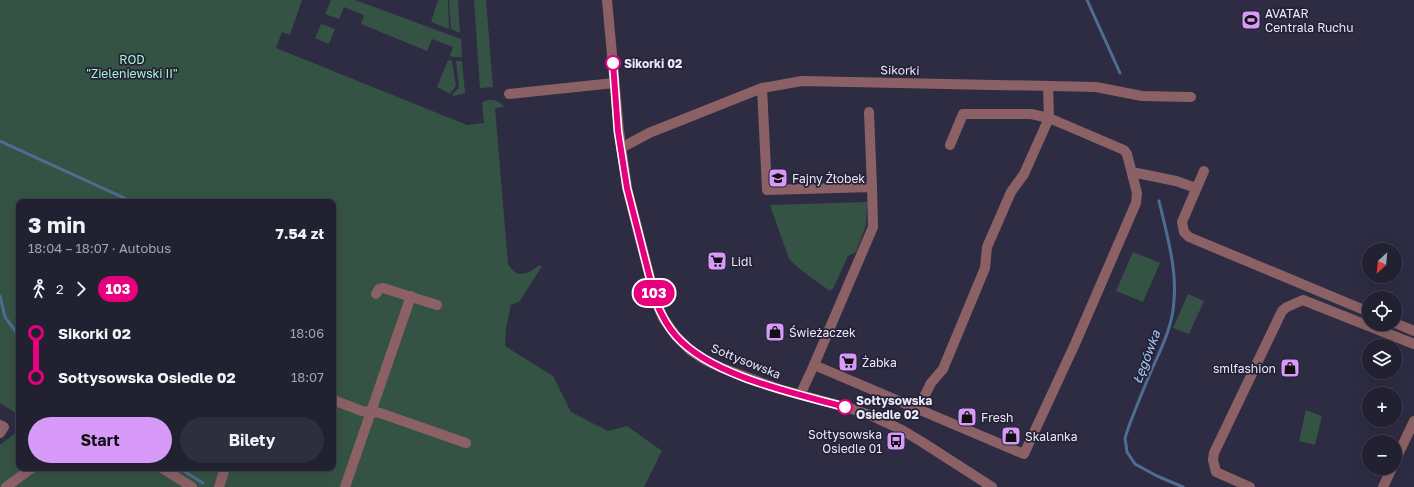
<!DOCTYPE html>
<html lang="pl">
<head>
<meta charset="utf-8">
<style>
  body { margin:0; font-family:"Golos Text",sans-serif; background:#2e2e3e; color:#f1f3f6; height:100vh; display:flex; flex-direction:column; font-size:15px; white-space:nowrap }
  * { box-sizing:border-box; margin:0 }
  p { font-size:13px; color:#a2a3ac }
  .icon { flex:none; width:22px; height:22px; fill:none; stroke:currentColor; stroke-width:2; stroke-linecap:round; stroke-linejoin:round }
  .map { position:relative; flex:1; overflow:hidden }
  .drawer { position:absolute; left:16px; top:199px; width:320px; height:272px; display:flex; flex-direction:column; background:#222132; border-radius:8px; box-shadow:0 4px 16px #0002,0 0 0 1px #3f3e4d }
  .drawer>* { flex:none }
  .badge { padding:0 8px; border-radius:13px; font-size:14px; line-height:26px }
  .needle { width:26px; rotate:206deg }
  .buttons { position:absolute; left:1362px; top:243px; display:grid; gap:8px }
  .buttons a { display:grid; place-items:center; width:40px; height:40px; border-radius:50%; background:#222132; box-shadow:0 4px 16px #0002,0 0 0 1px #3f3e4d; font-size:20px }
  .map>.badge { position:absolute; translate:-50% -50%; box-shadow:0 0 0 2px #fff }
  .legs { display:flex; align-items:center; gap:6px; height:44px; padding:0 12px; font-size:13px }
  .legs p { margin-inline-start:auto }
  .summary { display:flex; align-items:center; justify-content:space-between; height:68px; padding:0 12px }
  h1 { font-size:22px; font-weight:700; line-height:30px }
  .cta { display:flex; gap:8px; margin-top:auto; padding:8px 12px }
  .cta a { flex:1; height:46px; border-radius:24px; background:#d89af8; color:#111; font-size:16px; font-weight:700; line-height:46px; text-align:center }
  .cta a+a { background:#2e2e3e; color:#f1f3f6 }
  ul { padding:0 12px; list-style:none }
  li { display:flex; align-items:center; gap:14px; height:44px; font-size:15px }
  li i { display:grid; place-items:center; width:6px; height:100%; margin:0 5px; background:currentColor }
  li i::after { content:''; width:10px; height:10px; margin:-5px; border:3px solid; border-radius:50%; background:#222132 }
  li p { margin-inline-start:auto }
  li:first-child i { background:linear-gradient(#0000 50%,currentColor 0) }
  li:last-child i { background:linear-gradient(currentColor 50%,#0000 0) }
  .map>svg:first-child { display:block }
  .green { fill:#355344 }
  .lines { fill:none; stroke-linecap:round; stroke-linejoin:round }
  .stream { stroke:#4f6d91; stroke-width:3 }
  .minor { stroke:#8c6166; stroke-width:10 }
  .line-1-casing { stroke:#fff; stroke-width:9 }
  .line-1 { stroke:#e6007e; stroke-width:6 }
  .stop-1-dot { fill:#fff; stroke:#e6007e; stroke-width:2 }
  .labels { text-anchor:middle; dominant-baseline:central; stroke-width:3.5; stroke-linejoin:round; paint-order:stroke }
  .poi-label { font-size:12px; fill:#eae9f8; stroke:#252238; text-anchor:start }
  .park-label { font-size:12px; fill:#a7f7cf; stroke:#252238 }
  .stop-label { font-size:12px; font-weight:bold; fill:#eae9f8; stroke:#252238; text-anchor:start }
  .street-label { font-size:12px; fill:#eae9f8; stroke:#252238 }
  .water-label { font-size:13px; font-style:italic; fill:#a4cbf9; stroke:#252238 }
</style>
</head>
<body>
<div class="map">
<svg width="1414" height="487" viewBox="0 0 1414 487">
  <rect width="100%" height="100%" fill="#2e2c43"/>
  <g class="green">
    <path d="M 0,0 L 302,0 L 290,35 L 282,32 L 276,48 L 467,125 L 484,123 L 482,103 C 490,97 498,100 504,107 L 495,108 L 508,264 C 517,279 526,275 538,266 L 542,266 L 520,301 L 511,305 L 506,328 L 505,346 L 553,376 L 571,412 L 608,431 L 627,426 L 662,451 L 644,487 L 0,487 L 0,445 L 19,430 L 19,468 L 333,468 L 333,202 L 19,202 L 19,415 L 0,403 Z"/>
    <polygon points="331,0 355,0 461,39 462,57 454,57 450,56 453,47 432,39 427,51 361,24 364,15 344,7 339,19 325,14"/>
    <polygon points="438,0 448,0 449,29 431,22"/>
    <polygon points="449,0 458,0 460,33 451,29"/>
    <polygon points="474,0 486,0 493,87 480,88"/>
    <polygon points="321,24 335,29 329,44 315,38"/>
    <polygon points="448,60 452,61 456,86 450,94 437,87"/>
    <polygon points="456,61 462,61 465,93 454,96 452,95 459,87"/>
    <polygon points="867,202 866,225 856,252 848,256 833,289 830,291 802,271 789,259 770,205"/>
    <polygon points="1133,252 1160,263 1143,302 1116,291"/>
    <polygon points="1188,294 1204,301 1189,334 1173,328"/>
    <polygon points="1306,410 1322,416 1315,445 1299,441"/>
  </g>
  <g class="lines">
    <g class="stream">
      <polyline points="1087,0 1120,73"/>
      <polyline points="0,141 133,202"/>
      <path d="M 1159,201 C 1166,231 1177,268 1174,300 C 1173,325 1162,347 1152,369 C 1144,388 1136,407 1129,426 L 1125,438 L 1127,452 L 1135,464 L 1157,476 L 1183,487"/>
      <polyline points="0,296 5,317 19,336"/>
      <polyline points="179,468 203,483"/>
    </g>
    <g class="minor">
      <polyline points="607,0 619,131 627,188 656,301 663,318 676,336 690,350 705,360 722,368 779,389 849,408 872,416 902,430 922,442 992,487"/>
      <polyline points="762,88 767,190 872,187 873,227 814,365"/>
      <polyline points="509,94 614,83"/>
      <polyline points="869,112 872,187"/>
      <polyline points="621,148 649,133 762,88 802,81 1096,87 1142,96 1191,97"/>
      <polyline points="1204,171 1182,222 1184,232 1189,237 1369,312"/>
      <polyline points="1132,172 1176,181 1196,188"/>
      <polyline points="376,294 379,289 383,288 437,305"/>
      <polyline points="1395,323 1414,331"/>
      <polyline points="800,395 814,365 1024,454 1075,344 1136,203 1137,193 1127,154 1124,150 1049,118 1048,86"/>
      <polyline points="333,400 362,411 380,413 466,443"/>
      <polyline points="918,409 931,383 943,369 985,268 987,247 1011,192 1024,174 1049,118 1031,114 963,114 950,145"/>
      <polyline points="0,425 4,427 0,433"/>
      <polyline points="1395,461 1414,421"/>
      <polyline points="162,468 192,487"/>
      <polyline points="6,487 32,468"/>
      <polyline points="219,487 225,468"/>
      <polyline points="345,487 411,296"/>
      <polyline points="1250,487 1216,472 1213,460 1214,453 1282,311 1287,307 1303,300 1414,344"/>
      <polyline points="1383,487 1392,468"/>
    </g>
  </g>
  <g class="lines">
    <defs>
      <path id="line-1" d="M 613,63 L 618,131 L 627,188 L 656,302 C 661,314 667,326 676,336 C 711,376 794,393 845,407"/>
    </defs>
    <use href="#line-1" class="line-1-casing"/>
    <use href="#line-1" class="line-1"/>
  </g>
  <defs>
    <symbol id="stadium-square" viewBox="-11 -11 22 22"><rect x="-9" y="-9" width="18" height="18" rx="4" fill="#d89af8" stroke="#252238"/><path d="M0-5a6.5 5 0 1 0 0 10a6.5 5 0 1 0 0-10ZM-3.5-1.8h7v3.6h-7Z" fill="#111"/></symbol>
    <symbol id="school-square" viewBox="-11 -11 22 22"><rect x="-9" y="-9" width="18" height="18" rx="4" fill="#d89af8" stroke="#252238"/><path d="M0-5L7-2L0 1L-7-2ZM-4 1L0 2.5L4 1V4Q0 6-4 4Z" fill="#111"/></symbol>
    <symbol id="supermarket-square" viewBox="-11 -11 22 22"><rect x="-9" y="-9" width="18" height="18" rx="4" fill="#d89af8" stroke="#252238"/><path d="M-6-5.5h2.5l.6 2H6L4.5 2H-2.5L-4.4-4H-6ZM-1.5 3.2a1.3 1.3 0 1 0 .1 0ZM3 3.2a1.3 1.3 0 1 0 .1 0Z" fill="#111"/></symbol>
    <symbol id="shop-square" viewBox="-11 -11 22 22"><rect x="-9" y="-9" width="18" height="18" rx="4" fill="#d89af8" stroke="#252238"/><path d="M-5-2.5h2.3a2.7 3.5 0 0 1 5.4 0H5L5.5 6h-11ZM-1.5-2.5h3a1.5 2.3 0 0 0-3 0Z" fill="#111"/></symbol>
    <symbol id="bus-square" viewBox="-11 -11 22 22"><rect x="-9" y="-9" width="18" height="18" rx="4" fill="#d89af8" stroke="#252238"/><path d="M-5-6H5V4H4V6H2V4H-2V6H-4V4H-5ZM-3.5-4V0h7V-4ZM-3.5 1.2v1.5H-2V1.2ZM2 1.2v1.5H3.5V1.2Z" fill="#111"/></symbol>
  </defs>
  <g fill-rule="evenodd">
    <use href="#stadium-square" x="1240" y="9" width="22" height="22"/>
    <use href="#school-square" x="767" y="167" width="22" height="22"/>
    <use href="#supermarket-square" x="706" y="250" width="22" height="22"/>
    <use href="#shop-square" x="764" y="321" width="22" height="22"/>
    <use href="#supermarket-square" x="837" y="351" width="22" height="22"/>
    <use href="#shop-square" x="1279" y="357" width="22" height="22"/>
    <use href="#shop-square" x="956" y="406" width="22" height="22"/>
    <use href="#shop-square" x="1000" y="425" width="22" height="22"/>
    <use href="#bus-square" x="885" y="430" width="22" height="22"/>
  </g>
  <g class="stop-1-dot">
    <circle cx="613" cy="63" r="7"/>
    <circle cx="845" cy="407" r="7"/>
  </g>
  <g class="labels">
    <g class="poi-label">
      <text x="1265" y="13">AVATAR<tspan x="1265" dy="14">Centrala Ruchu</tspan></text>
      <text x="792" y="178">Fajny Żłobek</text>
      <text x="731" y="261">Lidl</text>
      <text x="789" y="332">Świeżaczek</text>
      <text x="862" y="362">Żabka</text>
      <text x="1276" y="368" text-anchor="end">smlfashion</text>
      <text x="981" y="417">Fresh</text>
      <text x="882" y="434" text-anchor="end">Sołtysowska<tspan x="882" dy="14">Osiedle 01</tspan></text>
      <text x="1025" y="436">Skalanka</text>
    </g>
    <g class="park-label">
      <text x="132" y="59">ROD<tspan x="132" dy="14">"Zieleniewski II"</tspan></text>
    </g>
    <g class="stop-label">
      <text x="624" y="63">Sikorki 02</text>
      <text x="856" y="400">Sołtysowska<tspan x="856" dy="14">Osiedle 02</tspan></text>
    </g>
    <g class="street-label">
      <text transform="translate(900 70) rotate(1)">Sikorki</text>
      <text transform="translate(746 361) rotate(22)">Sołtysowska</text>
    </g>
    <g class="water-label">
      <text transform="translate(1146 357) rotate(-69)">Łęgówka</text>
    </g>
  </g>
</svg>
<div class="buttons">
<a><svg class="needle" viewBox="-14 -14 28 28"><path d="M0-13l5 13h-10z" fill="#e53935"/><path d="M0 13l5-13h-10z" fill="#a2a3ac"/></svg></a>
<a><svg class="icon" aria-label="locate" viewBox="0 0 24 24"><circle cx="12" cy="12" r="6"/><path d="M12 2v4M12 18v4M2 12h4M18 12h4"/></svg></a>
<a><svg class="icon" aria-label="layers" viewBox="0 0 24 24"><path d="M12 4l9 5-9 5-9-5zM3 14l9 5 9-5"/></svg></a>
<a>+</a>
<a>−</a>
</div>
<b class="badge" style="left:654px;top:293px;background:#e6007e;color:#fff">103</b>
<section class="drawer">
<div class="summary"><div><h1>3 min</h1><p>18:04 – 18:07 · Autobus</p></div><b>7.54 zł</b></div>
<div class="legs"><svg class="icon" aria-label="walk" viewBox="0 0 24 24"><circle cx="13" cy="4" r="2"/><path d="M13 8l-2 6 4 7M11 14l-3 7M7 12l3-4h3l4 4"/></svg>2<svg class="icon" aria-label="forward" viewBox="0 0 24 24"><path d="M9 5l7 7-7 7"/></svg><b class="badge" style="background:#e6007e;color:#fff">103</b></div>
<ul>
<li><i style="color:#e6007e"></i><b>Sikorki 02</b><p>18:06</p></li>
<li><i style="color:#e6007e"></i><b>Sołtysowska Osiedle 02</b><p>18:07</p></li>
</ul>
<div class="cta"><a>Start</a><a>Bilety</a></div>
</section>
</div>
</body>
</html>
